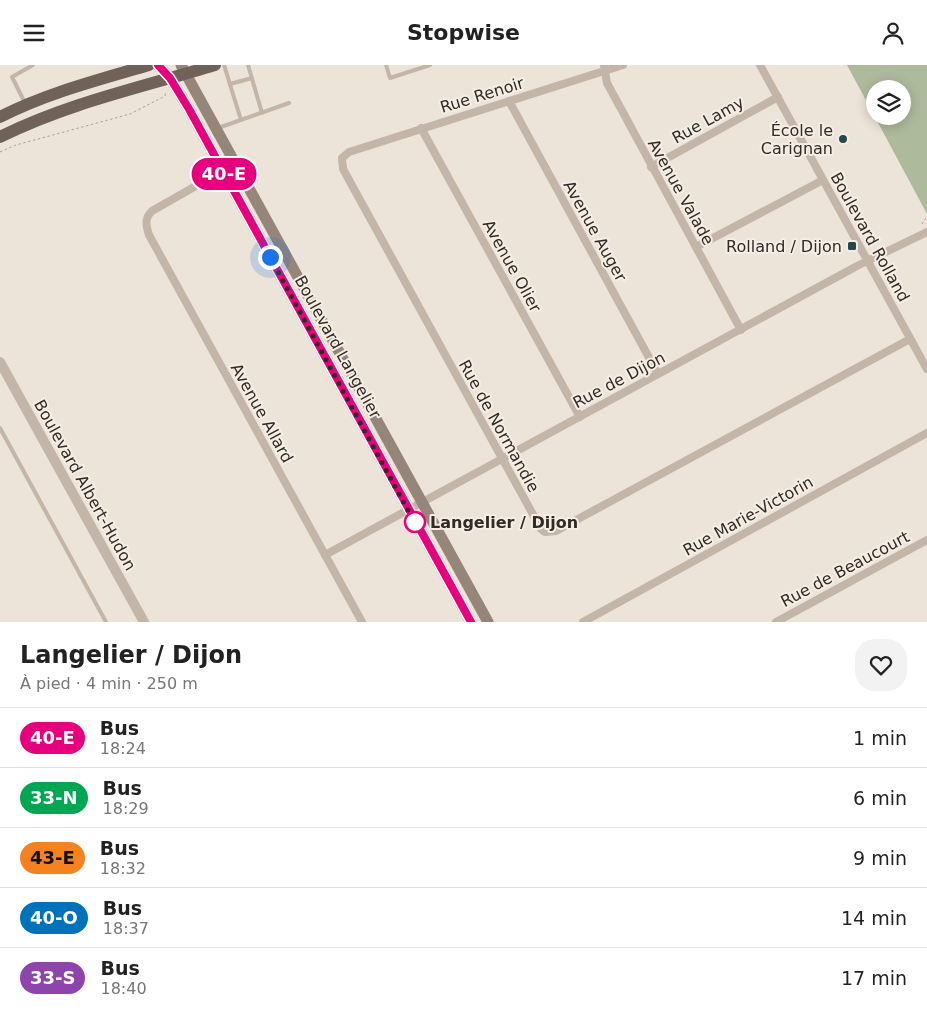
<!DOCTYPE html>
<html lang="fr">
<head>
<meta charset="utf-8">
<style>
  body { margin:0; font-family:"DejaVu Sans",sans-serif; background:#f2f2f2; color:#222; height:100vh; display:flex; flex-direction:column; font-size:19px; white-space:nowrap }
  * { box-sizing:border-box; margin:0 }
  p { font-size:16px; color:#767676 }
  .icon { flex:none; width:28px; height:28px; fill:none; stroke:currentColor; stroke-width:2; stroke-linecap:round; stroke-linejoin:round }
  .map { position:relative; height:557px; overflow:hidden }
  .drawer { display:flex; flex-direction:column; background:#fff; flex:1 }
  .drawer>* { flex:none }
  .badge { padding:0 10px; border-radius:16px; font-size:18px; line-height:32px }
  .buttons { position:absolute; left:866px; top:15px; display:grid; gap:10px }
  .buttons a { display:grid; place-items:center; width:45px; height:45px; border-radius:50%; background:#fff; box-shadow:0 2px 12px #0003; font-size:25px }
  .you { position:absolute; width:25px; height:25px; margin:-12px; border:4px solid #fff; border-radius:50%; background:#1a73e8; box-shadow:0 0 0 8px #1a73e833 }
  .map>.badge { position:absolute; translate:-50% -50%; box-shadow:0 0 0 2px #fff }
  .round { display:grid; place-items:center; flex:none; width:52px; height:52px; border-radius:20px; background:#f2f2f2 }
  .summary { display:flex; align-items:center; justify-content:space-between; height:85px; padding:0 20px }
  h1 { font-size:24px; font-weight:800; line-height:38px }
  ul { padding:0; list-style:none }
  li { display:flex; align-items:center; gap:15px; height:60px; padding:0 20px; border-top:1px solid #e0e0e0 }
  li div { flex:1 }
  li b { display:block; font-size:19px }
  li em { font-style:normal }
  li .badge { min-width:55px; font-weight:700; text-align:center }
  header { display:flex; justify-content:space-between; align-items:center; height:65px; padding:0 20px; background:#fff; font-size:22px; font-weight:800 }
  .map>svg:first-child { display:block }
  .green { fill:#aeba9c; fill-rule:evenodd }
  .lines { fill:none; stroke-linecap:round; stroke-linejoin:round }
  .path { stroke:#ae9f92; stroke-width:1; stroke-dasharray:2.5 2.5; stroke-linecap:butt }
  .service { stroke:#c3b5a7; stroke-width:4 }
  .minor { stroke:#c3b5a7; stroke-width:8 }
  .tertiary { stroke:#c3b5a7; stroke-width:10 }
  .secondary { stroke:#968579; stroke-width:11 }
  .primary { stroke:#716259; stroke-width:12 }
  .line-casing { stroke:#fff; stroke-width:11 }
  .line { stroke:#e6007e; stroke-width:8 }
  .walk { stroke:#312a26; stroke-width:5; stroke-dasharray:0 9 }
  .poi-dot { fill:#22484c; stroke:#f5eee5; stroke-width:2 }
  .stop-dot { fill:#fff; stroke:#e6007e; stroke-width:2.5 }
  .labels { text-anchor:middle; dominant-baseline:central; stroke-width:4; stroke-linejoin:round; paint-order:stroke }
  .street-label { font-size:16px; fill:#312a26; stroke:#f5eee5 }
  .poi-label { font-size:16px; fill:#312a26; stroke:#f5eee5; text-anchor:end }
  .stop-label { font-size:16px; font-weight:bold; fill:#312a26; stroke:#f5eee5; text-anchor:start }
</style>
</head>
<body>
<header><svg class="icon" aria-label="menu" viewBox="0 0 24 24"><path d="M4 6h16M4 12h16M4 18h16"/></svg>Stopwise<svg class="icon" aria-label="person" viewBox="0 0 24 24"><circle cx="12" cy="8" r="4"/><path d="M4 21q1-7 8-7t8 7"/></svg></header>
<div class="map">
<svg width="927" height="557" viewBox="0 0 927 557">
  <rect width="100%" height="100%" fill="#ede4d9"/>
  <path class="green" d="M 847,0 L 927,0 L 927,149 ZM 875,24 L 902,24 L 902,51 L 875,51 Z"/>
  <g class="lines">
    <g class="path">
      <polyline points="0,87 16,80 130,49 165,31 166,26"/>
      <polyline points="922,159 927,151"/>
    </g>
    <g class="service">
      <polyline points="224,0 241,55"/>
      <polyline points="248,0 262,48"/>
      <polyline points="386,0 390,13 430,0"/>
      <polyline points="230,19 252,13"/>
      <polyline points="25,38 12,12 33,0"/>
      <polyline points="218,63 289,38"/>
      <polyline points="0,363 106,557"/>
    </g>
    <g class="minor">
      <polyline points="604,0 607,18 741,265"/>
      <polyline points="623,0 349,87 342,93 343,104 541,464 545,467 556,466 910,274"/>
      <polyline points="760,0 927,304"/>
      <polyline points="509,36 658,309"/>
      <polyline points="421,63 580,352"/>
      <path d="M 236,98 L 152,146 C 144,154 146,160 149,170 L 362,557"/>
      <polyline points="651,102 778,32"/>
      <polyline points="696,182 823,115"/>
      <polyline points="325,490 857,201 927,167"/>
      <polyline points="583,557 927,368"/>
      <polyline points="776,557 927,475"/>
    </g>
    <polyline class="tertiary" points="0,297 144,557"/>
    <g class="secondary">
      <polyline points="158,0 170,13 189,44 471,557"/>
      <polyline points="181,0 488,557"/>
    </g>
    <g class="primary">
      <path d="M 0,52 C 47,28 98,15 149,0"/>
      <path d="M 0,72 C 68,38 143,22 215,0"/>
    </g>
  </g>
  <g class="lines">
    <defs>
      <polyline id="line" points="158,0 170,13 189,44 471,557"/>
    </defs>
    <use href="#line" class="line-casing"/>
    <use href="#line" class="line"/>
    <polyline class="walk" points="270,192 417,462 415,457"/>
  </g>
  <g class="poi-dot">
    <circle cx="843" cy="74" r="5"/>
    <rect x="847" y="176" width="10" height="10" rx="2.5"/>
  </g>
  <circle class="stop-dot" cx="415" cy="457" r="10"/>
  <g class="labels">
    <g class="street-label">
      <text transform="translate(482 30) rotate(-17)">Rue Renoir</text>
      <text transform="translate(708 55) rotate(-29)">Rue Lamy</text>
      <text transform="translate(681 127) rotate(61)">Avenue Valade</text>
      <text transform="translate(595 166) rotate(61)">Avenue Auger</text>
      <text transform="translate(870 172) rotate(61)">Boulevard Rolland</text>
      <text transform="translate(512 201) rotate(61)">Avenue Olier</text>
      <text transform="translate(338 282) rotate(61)">Boulevard Langelier</text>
      <text transform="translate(619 315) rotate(-28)">Rue de Dijon</text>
      <text transform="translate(262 348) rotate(61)">Avenue Allard</text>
      <text transform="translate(499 361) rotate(61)">Rue de Normandie</text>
      <text transform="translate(85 420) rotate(61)">Boulevard Albert-Hudon</text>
      <text transform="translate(748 451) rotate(-29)">Rue Marie-Victorin</text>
      <text transform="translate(845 504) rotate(-28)">Rue de Beaucourt</text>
    </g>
    <g class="poi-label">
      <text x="833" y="65">École le<tspan x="833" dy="18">Carignan</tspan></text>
      <text x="842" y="181">Rolland / Dijon</text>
    </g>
    <g class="stop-label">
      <text x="430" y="457">Langelier / Dijon</text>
    </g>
  </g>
</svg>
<div class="buttons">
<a><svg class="icon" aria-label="layers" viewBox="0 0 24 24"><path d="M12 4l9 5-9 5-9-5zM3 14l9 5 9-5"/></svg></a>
</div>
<div class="you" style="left:270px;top:192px"></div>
<b class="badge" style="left:224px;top:109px;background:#e6007e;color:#fff">40-E</b>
</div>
<section class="drawer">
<div class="summary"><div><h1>Langelier / Dijon</h1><p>À pied · 4 min · 250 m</p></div><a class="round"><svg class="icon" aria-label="heart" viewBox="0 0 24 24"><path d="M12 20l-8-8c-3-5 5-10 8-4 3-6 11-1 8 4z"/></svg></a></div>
<ul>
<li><span class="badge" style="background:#e6007e;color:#fff">40-E</span><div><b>Bus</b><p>18:24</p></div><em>1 min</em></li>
<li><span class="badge" style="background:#00a651;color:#fff">33-N</span><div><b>Bus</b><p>18:29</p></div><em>6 min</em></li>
<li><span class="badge" style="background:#f58220;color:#111">43-E</span><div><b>Bus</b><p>18:32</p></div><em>9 min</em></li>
<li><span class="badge" style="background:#0072bc;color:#fff">40-O</span><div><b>Bus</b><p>18:37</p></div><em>14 min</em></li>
<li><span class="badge" style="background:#8e44ad;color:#fff">33-S</span><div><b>Bus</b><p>18:40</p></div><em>17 min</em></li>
</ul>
</section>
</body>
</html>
